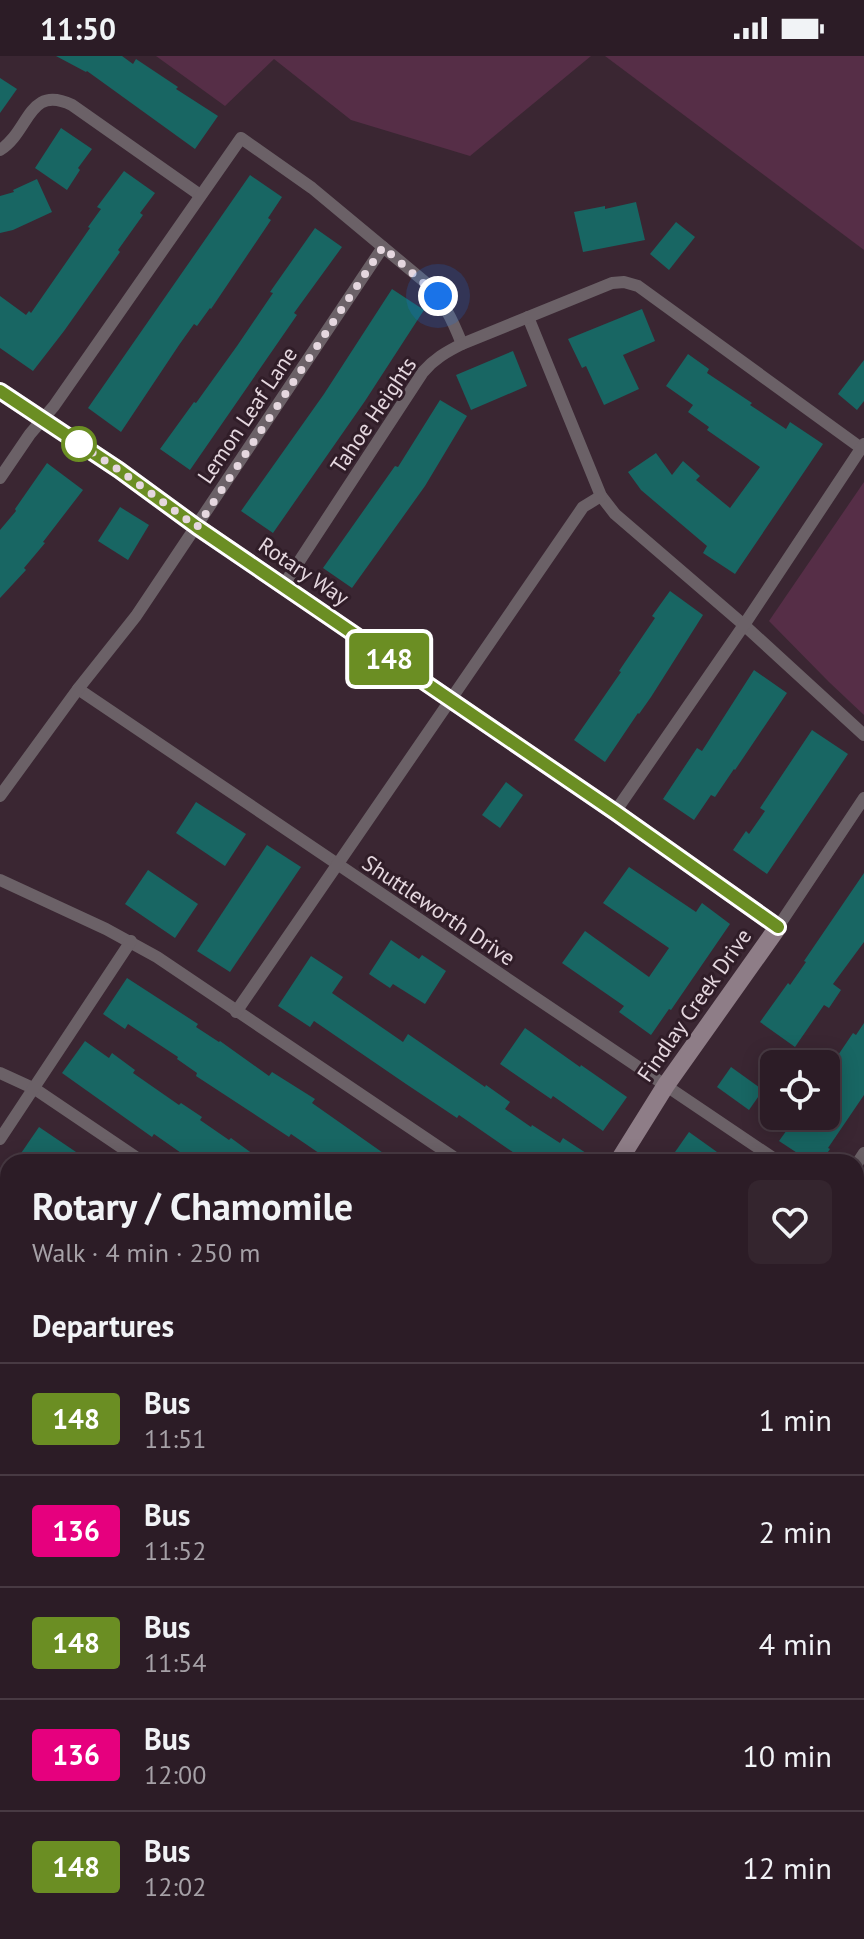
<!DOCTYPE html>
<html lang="en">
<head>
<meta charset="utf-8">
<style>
  body { margin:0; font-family:"PT Sans",sans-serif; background:#34252e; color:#f1f3f6; height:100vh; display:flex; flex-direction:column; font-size:30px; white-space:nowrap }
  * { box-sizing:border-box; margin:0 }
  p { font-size:26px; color:#a6a1a7 }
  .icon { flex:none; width:44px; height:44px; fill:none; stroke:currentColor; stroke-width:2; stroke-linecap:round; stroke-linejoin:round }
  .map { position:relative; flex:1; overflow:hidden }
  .details { position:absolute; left:0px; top:1098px; width:864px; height:786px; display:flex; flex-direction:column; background:#2c1c26; border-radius:24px 24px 0 0; box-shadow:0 4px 20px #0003,0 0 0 2px #483a43 }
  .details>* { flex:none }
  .badge { padding:0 16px; border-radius:6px; font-size:28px; line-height:52px }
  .controls { position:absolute; left:760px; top:994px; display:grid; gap:16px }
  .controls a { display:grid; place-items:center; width:80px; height:80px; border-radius:12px; background:#2c1c26; box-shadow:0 4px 20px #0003,0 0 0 2px #483a43; font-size:40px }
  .you { position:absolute; width:40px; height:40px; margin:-20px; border:6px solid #fff; border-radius:50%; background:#1a73e8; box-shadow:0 0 0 12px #1a73e833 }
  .map>.badge { position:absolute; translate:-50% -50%; box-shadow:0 0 0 4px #fff }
  h2 { padding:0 32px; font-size:30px; line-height:72px }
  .round { display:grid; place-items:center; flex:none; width:84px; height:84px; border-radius:12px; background:#34252e }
  .summary { display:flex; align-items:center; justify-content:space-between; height:136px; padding:0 32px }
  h1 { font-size:38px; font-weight:700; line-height:60px }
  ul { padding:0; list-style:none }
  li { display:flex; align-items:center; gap:24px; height:112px; padding:0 32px; border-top:2px solid #483a43 }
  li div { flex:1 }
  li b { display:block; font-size:30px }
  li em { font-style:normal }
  li .badge { min-width:88px; font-weight:700; text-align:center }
  .status { display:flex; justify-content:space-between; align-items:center; height:56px; padding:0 40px; background:#2c1c26; direction:ltr }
  .status svg { height:22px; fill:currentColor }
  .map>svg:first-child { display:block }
  .green { fill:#562e47 }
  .building { fill:#186663 }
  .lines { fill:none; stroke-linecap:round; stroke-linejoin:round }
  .street { stroke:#6b6167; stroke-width:12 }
  .secondary { stroke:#8e7d87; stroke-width:18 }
  .line-casing { stroke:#fff; stroke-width:18 }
  .line { stroke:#6b8e23; stroke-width:12 }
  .walk { stroke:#e5d7df; stroke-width:8; stroke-dasharray:0 14.4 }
  .stop-dot { fill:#fff; stroke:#6b8e23; stroke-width:4 }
  .labels { text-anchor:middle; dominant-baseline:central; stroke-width:6; stroke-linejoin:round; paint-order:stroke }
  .street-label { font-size:22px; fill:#e5d7df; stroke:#301d28 }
</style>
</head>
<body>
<div class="status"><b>11:50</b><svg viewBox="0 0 49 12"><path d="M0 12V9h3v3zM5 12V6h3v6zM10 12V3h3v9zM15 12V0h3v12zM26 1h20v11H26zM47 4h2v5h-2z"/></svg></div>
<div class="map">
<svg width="864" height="1883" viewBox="0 0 864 1883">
  <rect width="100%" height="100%" fill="#3a2632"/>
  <g class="green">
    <polygon points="156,0 591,0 470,100 351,64 274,3 225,50"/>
    <polygon points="605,0 864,0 864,194"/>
    <polygon points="864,426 864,659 829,626 769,565"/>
    <polygon points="856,1824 864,1829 864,1883 731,1883 736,1876 856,1876"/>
  </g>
  <g class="building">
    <polygon points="56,0 122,0 133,8 136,3 178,31 176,33 218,60 195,93 87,15 86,16"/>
    <polygon points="0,22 17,33 0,57"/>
    <polygon points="61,72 92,93 78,112 80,114 67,134 35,112"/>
    <polygon points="124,115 155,137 140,157 143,159 118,194 120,196 64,275 33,315 0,292 0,240 26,259 29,255 31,257 90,172 88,171 101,153 97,151"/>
    <polygon points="250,119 282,141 268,162 271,164 211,253 210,252 197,270 194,268 179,289 121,376 88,352"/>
    <polygon points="37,123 52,156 13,174 0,177 0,140 14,136 13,134"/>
    <polygon points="636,146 645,184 583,196 574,156 605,150 605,153"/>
    <polygon points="676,166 695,181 669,214 650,198"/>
    <polygon points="315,172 342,191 294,257 297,259 190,414 160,393 194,346 196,347 237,290 273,237 270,236"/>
    <polygon points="392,233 424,254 365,345 273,477 241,455 324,338"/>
    <polygon points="642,253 655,285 623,299 639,333 604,349 586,310 582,312 568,283"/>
    <polygon points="513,295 527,330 471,354 456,319"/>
    <polygon points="688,298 709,313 707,317 752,347 750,349 786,373 790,366 823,388 735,518 703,497 707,490 641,434 628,416 656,397 672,419 683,405 700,420 696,424 730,452 760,411 707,374 709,371 688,356 693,349 666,330"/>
    <polygon points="864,304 864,345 857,354 838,338"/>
    <polygon points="440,344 467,360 425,430 352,532 323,512 395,410 398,411"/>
    <polygon points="47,407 83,434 43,486 45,487 24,512 26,514 0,542 0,474 16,455 15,453"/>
    <polygon points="120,451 149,469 128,504 98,485"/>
    <polygon points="670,535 703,559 651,641 639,658 638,657 605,706 574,684 621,616 619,615 655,562 652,560"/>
    <polygon points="754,614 787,637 735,714 734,713 715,741 711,739 694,764 663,743 697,692 702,695"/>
    <polygon points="812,674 848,698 767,818 733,794 746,775 749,778 765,755 760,752"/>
    <polygon points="506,726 523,739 500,772 482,759"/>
    <polygon points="196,746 246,778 225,810 176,777"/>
    <polygon points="267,789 301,811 230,916 197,895"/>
    <polygon points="629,811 696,856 702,847 730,868 671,954 669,953 651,979 619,956 624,950 562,907 585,875 649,921 669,892 603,847"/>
    <polygon points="148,814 198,848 175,882 125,848"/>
    <polygon points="864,817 864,886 833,928 841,934 829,952 824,949 795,991 760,966 788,927 790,929 806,906 804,905"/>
    <polygon points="391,884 419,903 422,899 446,915 425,948 393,928 390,932 369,918"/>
    <polygon points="311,900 343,921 332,937 403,986 408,978 485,1031 486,1029 510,1046 505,1053 531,1071 532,1069 560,1087 563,1082 586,1097 580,1106 527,1106 459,1059 457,1062 406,1028 314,965 310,971 278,950"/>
    <polygon points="127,922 198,968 196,971 219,986 220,985 269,1020 272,1016 315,1043 312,1047 396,1106 332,1106 291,1078 289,1081 196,1020 197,1017 177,1003 178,1001 128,968 125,973 103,958"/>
    <polygon points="864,967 864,1039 828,1092 830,1093 821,1106 811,1106 779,1085 797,1060 826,1060 826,1017 853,977 856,979"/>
    <polygon points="525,972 580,1011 581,1009 627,1041 603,1075 553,1040 551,1043 500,1008"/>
    <polygon points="85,985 109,1002 112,997 135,1014 133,1017 179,1049 181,1047 202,1061 200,1064 229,1084 231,1082 264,1106 194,1106 154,1078 152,1081 62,1017"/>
    <polygon points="731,1011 763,1034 749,1054 717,1031"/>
    <polygon points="39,1071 79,1098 73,1106 15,1106"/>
    <polygon points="689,1076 731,1106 668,1106"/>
  </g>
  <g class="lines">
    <g class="street">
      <path d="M 0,94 C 30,75 28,28 72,49 L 200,139"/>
      <polyline points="528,261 601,440 615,458 744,569 864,679"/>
      <path d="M 0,422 L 30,378 L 54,350 L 241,82 L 312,132 L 425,226 C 444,246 452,263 462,288"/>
      <path d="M 283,530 L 423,316 C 434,303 446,296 462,288 L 612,227 L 624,226 L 638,230 L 861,392"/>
      <polyline points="78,633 779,1106"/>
      <polyline points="0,740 78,633 136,560 383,191"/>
      <polyline points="615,756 744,569 864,388"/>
      <polyline points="0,824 106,873 157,901 461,1106"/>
      <polyline points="778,871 864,742"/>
      <polyline points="236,956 583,451 601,440"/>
      <polyline points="0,1017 35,1033 143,1106"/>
      <polyline points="0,1083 131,885"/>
      <polyline points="856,1109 864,1097"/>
      <polyline points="856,1158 864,1163"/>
      <polyline points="0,1227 8,1232"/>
      <polyline points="856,1375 864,1380"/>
      <polyline points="856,1425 864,1413"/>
      <polyline points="0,1439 8,1445"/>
      <polyline points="856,1589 864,1595"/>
      <polyline points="0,1699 8,1688"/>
      <polyline points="856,1803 864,1808"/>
      <polyline points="11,1876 21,1883"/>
      <polyline points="646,1876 657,1883"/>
      <polyline points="548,1883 553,1876"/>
    </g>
    <g class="secondary">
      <polyline points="0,335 119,414 197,471 615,756 778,871 666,1029 618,1106"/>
      <polyline points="99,1883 104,1876"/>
    </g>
  </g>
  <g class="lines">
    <defs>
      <polyline id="line" points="0,335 119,414 197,471 615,756 778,871"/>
    </defs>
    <use href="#line" class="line-casing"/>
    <use href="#line" class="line"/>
    <polyline class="walk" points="79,388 68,380 119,414 197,471 383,191 438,240"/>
  </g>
  <circle class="stop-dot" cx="79" cy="388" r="16"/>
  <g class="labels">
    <g class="street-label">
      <text transform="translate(247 359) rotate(-56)">Lemon Leaf Lane</text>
      <text transform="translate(373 359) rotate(-56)">Tahoe Heights</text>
      <text transform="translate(304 515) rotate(34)">Rotary Way</text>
      <text transform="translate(439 854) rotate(34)">Shuttleworth Drive</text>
      <text transform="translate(694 949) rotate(-55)">Findlay Creek Drive</text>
    </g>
  </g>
</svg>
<div class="controls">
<a><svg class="icon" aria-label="locate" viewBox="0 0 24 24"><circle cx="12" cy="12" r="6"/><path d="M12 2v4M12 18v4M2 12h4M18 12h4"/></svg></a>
</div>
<div class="you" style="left:438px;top:240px"></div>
<b class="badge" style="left:389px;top:603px;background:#6b8e23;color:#fff">148</b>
<section class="details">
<div class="summary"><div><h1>Rotary / Chamomile</h1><p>Walk · 4 min · 250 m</p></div><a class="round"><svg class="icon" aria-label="heart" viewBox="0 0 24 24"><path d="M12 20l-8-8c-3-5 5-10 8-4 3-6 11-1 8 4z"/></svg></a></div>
<h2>Departures</h2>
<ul>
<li><span class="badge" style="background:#6b8e23;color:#fff">148</span><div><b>Bus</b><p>11:51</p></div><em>1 min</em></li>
<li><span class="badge" style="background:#e6007e;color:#fff">136</span><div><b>Bus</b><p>11:52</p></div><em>2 min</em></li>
<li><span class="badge" style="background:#6b8e23;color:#fff">148</span><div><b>Bus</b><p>11:54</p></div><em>4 min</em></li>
<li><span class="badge" style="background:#e6007e;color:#fff">136</span><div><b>Bus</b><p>12:00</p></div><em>10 min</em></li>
<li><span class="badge" style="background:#6b8e23;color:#fff">148</span><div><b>Bus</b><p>12:02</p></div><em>12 min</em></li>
</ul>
</section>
</div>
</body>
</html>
